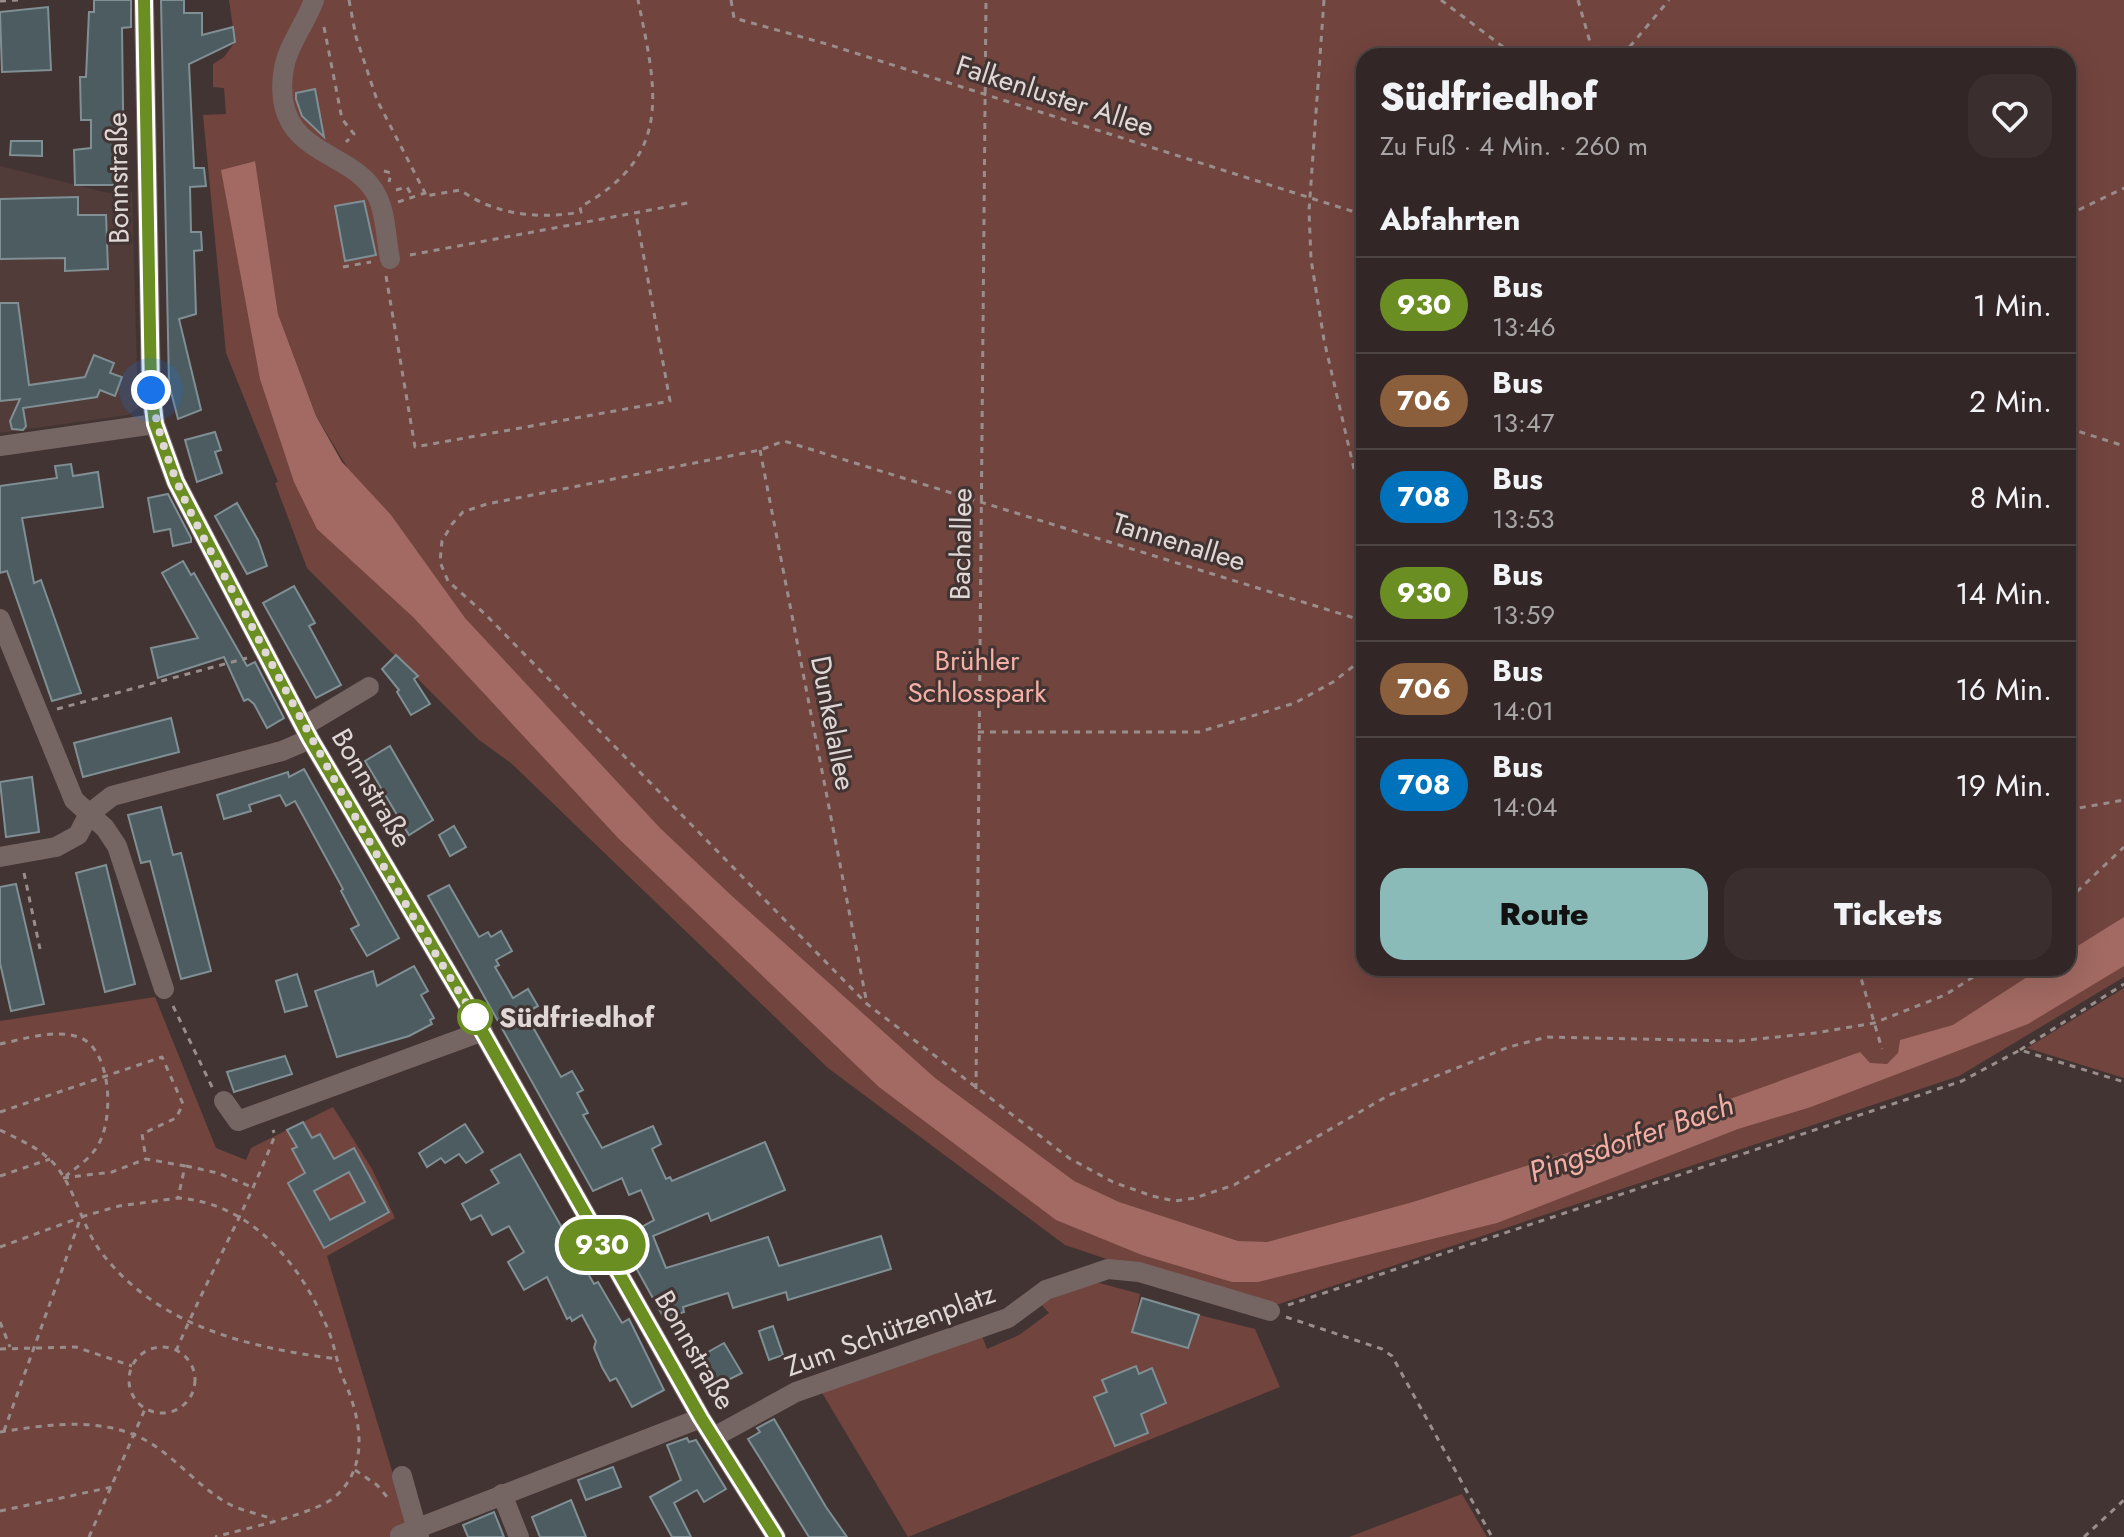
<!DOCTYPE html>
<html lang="de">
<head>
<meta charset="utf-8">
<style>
  body { margin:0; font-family:Jost,sans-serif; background:#3a2f2e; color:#f1f3f6; height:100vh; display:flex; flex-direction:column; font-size:30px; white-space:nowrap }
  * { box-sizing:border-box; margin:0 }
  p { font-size:26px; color:#a8a5a7 }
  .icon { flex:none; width:44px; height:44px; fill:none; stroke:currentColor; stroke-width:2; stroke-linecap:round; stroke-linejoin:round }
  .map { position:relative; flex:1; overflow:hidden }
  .side { position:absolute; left:1356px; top:48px; width:720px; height:928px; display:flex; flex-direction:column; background:#322726; border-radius:24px; box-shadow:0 8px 32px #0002,0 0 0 2px #4d4443 }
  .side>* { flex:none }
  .badge { padding:0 16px; border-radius:26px; font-size:28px; line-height:52px }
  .you { position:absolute; width:40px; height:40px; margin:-20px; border:6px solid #fff; border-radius:50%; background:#1a73e8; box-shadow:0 0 0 12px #1a73e833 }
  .map>.badge { position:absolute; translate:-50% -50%; box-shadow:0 0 0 4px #fff }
  h2 { padding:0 24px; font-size:30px; line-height:72px }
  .round { display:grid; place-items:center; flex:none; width:84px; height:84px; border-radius:24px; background:#3a2f2e }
  .overview { display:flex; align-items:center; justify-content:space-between; height:136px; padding:0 24px }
  h1 { font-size:38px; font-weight:800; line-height:60px }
  .cta { display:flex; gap:16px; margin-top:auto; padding:16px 24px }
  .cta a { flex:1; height:92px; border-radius:24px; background:#8bbbb9; color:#111; font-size:32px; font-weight:800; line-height:92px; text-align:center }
  .cta a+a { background:#3a2f2e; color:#f1f3f6 }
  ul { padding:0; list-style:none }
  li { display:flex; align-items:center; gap:24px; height:96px; padding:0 24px; border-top:2px solid #4d4443 }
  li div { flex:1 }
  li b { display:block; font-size:30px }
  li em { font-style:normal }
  li .badge { min-width:88px; font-weight:700; text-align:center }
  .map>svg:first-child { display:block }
  .built { fill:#513c39 }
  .green { fill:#72443e; fill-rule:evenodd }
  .water { fill:#a26a62 }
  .building { fill:#4d5c61; stroke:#7f8f94; stroke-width:2; fill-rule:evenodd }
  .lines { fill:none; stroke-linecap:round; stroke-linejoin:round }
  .path { stroke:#998e8c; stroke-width:3; stroke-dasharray:6 6; stroke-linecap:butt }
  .minor { stroke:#756563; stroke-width:20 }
  .line-casing { stroke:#fff; stroke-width:18 }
  .line { stroke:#6b8e23; stroke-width:12 }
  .walk { stroke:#e0d8d6; stroke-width:8; stroke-dasharray:0 14.4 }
  .stop-dot { fill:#fff; stroke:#6b8e23; stroke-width:4 }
  .labels { text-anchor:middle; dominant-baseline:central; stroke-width:6; stroke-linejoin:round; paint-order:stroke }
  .street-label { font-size:28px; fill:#e0d8d6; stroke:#423432 }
  .park-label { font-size:28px; fill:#f6b0a6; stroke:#423432 }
  .stop-label { font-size:28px; font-weight:bold; fill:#e0d8d6; stroke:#423432; text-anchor:start }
  .water-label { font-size:30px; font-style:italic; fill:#f4afa5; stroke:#423432 }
</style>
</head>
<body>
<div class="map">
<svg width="2124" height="1537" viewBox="0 0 2124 1537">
  <rect width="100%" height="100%" fill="#423432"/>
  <polygon class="built" points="0,166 108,193 132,192 138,408 128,415 0,433"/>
  <g class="green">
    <path d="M 229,0 L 2124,0 L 2124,977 L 1959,1076 L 1273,1306 L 1169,1280 L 1065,1245 L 828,1068 L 511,763 L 479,740 L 307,568 L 275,483 L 278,482 L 226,353 L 203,115 L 226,114 L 224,88 L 213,87 L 213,64 L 224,57 L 235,42 ZM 1364,56 L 2068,56 L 2068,968 L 1364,968 ZM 254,161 L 278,314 L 316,416 L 347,467 L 294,479 L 222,170 Z"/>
    <polygon points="2124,988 2124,1078 2027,1048"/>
    <polygon points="155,997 216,1148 246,1160 251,1148 333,1107 372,1169 395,1218 327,1256 412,1537 0,1537 0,1021"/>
    <polygon points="1096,1282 1140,1294 1133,1332 1188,1349 1199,1315 1255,1329 1280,1387 908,1537 821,1391 982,1336 987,1349 1019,1335 1049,1313 1040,1303"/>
    <polygon points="1462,1494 1487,1537 1349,1537"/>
  </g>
  <polygon class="water" points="255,161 278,314 316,416 342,462 391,515 465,618 660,828 733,897 935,1078 1074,1181 1119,1202 1238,1241 1267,1242 1413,1202 1680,1117 1860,1052 1870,1063 1887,1064 1898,1053 1900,1040 1953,1025 2041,968 2068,968 2068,952 2124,917 2124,966 2028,1024 1811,1107 1738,1129 1497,1223 1258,1282 1232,1282 1142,1255 1056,1220 879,1087 619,839 413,617 317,529 294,482 260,379 221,170"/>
  <g class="building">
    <polygon points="94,0 131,0 131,27 122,28 124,185 75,185 74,150 91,148 91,120 81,120 80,77 86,77 89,12 94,12"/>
    <polygon points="161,0 184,0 184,13 202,13 202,35 233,27 235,42 189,64 194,168 204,168 206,186 190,187 191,232 201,232 202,250 194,251 196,314 179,319 201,410 178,419 169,384"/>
    <polygon points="48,7 51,70 2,72 0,12"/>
    <polygon points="315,89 324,137 302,116 296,99 296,93"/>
    <polygon points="11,141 42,141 42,156 10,155"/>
    <polygon points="78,197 78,215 106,215 108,269 65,271 65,258 0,259 0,199"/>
    <polygon points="364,201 376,255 345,261 335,206"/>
    <polygon points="0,303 18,303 29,385 85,377 94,355 114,363 110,373 122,377 115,396 100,390 97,397 23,408 26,426 23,430 12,429 10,421 20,399 0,401"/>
    <polygon points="215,432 221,450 215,452 222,473 197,482 185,440"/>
    <polygon points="71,464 73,476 98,472 103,507 22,518 34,583 41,580 81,693 52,701 7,571 0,573 0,486 57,478 55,466"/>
    <polygon points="168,494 191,538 191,542 173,546 170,529 154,532 148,498"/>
    <polygon points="237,503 258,540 267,566 247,574 215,516"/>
    <polygon points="183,561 191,575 194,573 247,666 255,662 284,718 267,728 254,704 248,699 244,701 224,657 158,678 151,648 198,638 162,573"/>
    <polygon points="294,586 315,623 309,626 341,685 316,698 263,603"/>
    <polygon points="396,655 418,676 414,679 430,704 411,715 397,692 399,690 382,669"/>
    <polygon points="171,718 179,752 83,777 74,743"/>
    <polygon points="390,746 433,820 409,835 365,761"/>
    <polygon points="304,769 399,938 367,956 351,929 359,925 341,891 343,889 295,801 286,806 280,795 249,805 251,811 224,819 217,795 288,772 289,777"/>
    <polygon points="32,777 39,832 6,837 0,782"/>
    <polygon points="161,807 173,855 181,853 211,971 181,979 150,861 141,863 128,815"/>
    <polygon points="454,826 466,847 450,856 439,835"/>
    <polygon points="106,865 135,984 105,992 76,873"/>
    <polygon points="16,884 44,1004 11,1011 0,963 0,887"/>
    <polygon points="449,885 479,937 488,932 491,937 501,931 512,951 496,960 499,965 495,967 513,998 528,989 538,1006 525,1013 561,1077 572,1071 583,1090 577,1093 588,1113 583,1115 602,1148 653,1126 661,1144 652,1149 666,1179 670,1177 672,1181 765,1142 785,1190 711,1221 708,1213 653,1236 666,1268 768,1237 779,1266 881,1236 891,1269 788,1300 786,1292 733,1308 728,1293 683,1307 684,1312 664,1318 620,1239 654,1220 641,1190 629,1195 622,1178 593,1191 428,896"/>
    <polygon points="414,966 428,991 421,995 434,1018 430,1020 432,1024 409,1036 337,1057 315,991 373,971 377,986"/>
    <polygon points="297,974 307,1006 285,1012 276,981"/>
    <polygon points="285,1056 292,1074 234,1092 227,1072"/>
    <path d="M 303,1122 L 312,1138 L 320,1134 L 334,1159 L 354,1148 L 389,1212 L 324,1248 L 288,1183 L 305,1173 L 292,1149 L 297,1147 L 287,1130 ZM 349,1172 L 365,1202 L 330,1220 L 314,1191 Z"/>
    <polygon points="465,1124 483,1152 466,1163 459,1154 445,1163 441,1158 427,1167 419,1153"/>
    <polygon points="520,1154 594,1284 598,1282 622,1323 629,1319 664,1390 632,1407 616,1378 610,1381 602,1367 594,1348 596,1341 582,1315 572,1321 570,1317 567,1319 547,1277 524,1290 508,1262 524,1252 509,1226 492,1235 481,1215 471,1220 462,1204 499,1183 491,1170"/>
    <polygon points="1142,1298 1199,1315 1188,1348 1132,1332"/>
    <polygon points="773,1326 783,1355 769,1360 759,1331"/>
    <polygon points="724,1343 742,1373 718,1385 701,1356"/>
    <polygon points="1136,1366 1139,1374 1152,1368 1166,1403 1141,1414 1148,1433 1115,1446 1094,1397 1107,1392 1102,1380"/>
    <polygon points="774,1419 826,1507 847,1537 809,1537 748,1439 760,1432 757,1428"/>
    <polygon points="687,1438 689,1442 696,1440 726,1489 704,1502 697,1490 674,1503 691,1537 672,1537 650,1497 681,1480 667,1445"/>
    <polygon points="613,1467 621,1487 586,1500 578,1480"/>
    <polygon points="571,1500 586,1537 540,1537 532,1517"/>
    <polygon points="494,1512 504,1537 468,1537 463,1525"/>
  </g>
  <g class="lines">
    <g class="path">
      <polyline points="349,0 356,37 377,100 425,193"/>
      <polyline points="731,0 734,18 830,45 1364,215"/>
      <polyline points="1324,0 1309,211 1311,259 1324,340 1364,512"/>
      <polyline points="1441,0 1506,49 1533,56"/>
      <polyline points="1578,0 1594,56"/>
      <polyline points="0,1 18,0"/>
      <polyline points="324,27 342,119 354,134 346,142"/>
      <polyline points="1622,56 1669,0"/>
      <polyline points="384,171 391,173 389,182"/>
      <polyline points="396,190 407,187 412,196"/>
      <path d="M 398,202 L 425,193 L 425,196 L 460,190 C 497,216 540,219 581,212 L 580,207 C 675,155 656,89 638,0"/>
      <polyline points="2068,215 2124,188"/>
      <polyline points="410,255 693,202"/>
      <polyline points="343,267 371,262"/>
      <polyline points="386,276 415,447 670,401 636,214"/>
      <polyline points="2068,428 2124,446"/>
      <polyline points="760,450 867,1004"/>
      <polyline points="1364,621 784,441 760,450 487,504 463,512 452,524 442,541 440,562 448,581 485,614 867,1004 1069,1158 1113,1182 1152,1196 1175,1201 1195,1198 1234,1185 1389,1095 1509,1047 1547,1037 1738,1041 1815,1033 1874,1023 1945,995 1987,968"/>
      <polyline points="57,709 247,658"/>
      <polyline points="978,732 1199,732 1295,703 1333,682 1364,658"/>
      <polyline points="2068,810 2124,800"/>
      <polyline points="24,873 40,949"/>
      <polyline points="2068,900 2124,847"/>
      <polyline points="1858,968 1882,1049"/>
      <polyline points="173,1006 213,1089"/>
      <path d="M 0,1044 C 24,1039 57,1028 81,1038 C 113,1052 115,1127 94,1151 C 87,1161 75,1168 66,1176"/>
      <polyline points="2020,1050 2124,984"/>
      <polyline points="976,1089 986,0"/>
      <polyline points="0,1112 162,1057 183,1104 176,1118 142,1134 146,1159"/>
      <path d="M 0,1130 C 16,1138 33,1145 47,1157 C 74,1179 80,1225 101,1252 C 158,1327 250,1348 338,1359"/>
      <polyline points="186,1166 218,1173 254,1188"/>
      <polyline points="0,1176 50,1159"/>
      <path d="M 63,1178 L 112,1172 L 146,1159 L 185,1166 L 178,1198 C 253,1203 303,1267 329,1332 C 335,1347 337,1364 343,1378 C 360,1415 371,1464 336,1496 C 316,1514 243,1529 215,1537"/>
      <polyline points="0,1247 79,1218"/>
      <polyline points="1288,1305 1962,1081 2020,1050 2124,1082"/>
      <polyline points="1286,1317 1382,1349 1392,1356 1492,1537"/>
      <polyline points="0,1322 10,1347"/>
      <circle cx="162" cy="1380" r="33"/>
      <polyline points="0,1349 76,1347 132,1366"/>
      <path d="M 176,1351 C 207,1278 247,1209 275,1135 L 273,1130"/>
      <polyline points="4,1431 81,1217 119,1206 178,1198"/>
      <path d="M 0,1432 C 51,1424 109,1415 155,1446 C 180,1463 201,1488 227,1503 C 240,1510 258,1514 273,1519"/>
      <polyline points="355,1470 377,1485 388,1498"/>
      <polyline points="0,1511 112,1487"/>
      <polyline points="89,1537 145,1409"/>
      <polyline points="2084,1537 2124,1500"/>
    </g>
    <g class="minor">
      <polyline points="144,0 151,390 155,424 176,482 310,739 470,1010 701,1418 776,1537"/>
      <path d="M 314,0 C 305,25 286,47 283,74 C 273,159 355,147 378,198 C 386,215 386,240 390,259"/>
      <polyline points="0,446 155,424"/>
      <polyline points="0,619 74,800 105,828 117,846 164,989"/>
      <polyline points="304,726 369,687"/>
      <polyline points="0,857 56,847 78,835 89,814 112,796 282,751 310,739"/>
      <polyline points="224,1101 238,1121 483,1031"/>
      <polyline points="714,1437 796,1392 1008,1318 1046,1290 1108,1269 1139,1272 1270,1311"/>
      <polyline points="402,1476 419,1537"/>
      <polyline points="502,1494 519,1537"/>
      <polyline points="400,1535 701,1418"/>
    </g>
  </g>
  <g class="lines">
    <defs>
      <polyline id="line" points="144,0 151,390 155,424 176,482 310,739 470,1010 701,1418 776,1537"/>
    </defs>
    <use href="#line" class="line-casing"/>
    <use href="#line" class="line"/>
    <path class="walk" d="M 151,390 C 162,473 208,545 247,617 C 318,753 393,888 475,1017"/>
  </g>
  <circle class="stop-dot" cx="475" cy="1017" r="16"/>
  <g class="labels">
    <g class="street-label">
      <text transform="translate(1055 96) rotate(18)">Falkenluster Allee</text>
      <text transform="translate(118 178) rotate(-91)">Bonnstraße</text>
      <text transform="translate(1179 542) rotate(17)">Tannenallee</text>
      <text transform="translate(961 544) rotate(-89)">Bachallee</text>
      <text transform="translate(833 723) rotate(79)">Dunkelallee</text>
      <text transform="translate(372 788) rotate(60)">Bonnstraße</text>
      <text transform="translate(890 1330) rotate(-20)">Zum Schützenplatz</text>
      <text transform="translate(695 1350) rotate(60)">Bonnstraße</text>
    </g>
    <g class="park-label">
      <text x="977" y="660">Brühler<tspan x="977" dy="32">Schlosspark</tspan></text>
    </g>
    <g class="stop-label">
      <text x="499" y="1017">Südfriedhof</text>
    </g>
    <g class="water-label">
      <text transform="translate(1631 1138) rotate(-19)">Pingsdorfer Bach</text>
    </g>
  </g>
</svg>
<div class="you" style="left:151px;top:390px"></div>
<b class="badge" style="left:602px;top:1245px;background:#6b8e23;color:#fff">930</b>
<section class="side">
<div class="overview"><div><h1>Südfriedhof</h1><p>Zu Fuß · 4 Min. · 260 m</p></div><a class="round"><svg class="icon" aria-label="heart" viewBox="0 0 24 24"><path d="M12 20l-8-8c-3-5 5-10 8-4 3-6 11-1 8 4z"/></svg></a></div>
<h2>Abfahrten</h2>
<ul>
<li><span class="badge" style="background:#6b8e23;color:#fff">930</span><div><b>Bus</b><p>13:46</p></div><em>1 Min.</em></li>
<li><span class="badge" style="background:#8b5e3c;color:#fff">706</span><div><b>Bus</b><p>13:47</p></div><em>2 Min.</em></li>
<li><span class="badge" style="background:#0072bc;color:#fff">708</span><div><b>Bus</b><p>13:53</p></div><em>8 Min.</em></li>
<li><span class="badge" style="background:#6b8e23;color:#fff">930</span><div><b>Bus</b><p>13:59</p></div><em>14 Min.</em></li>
<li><span class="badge" style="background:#8b5e3c;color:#fff">706</span><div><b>Bus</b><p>14:01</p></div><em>16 Min.</em></li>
<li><span class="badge" style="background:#0072bc;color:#fff">708</span><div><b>Bus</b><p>14:04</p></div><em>19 Min.</em></li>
</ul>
<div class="cta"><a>Route</a><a>Tickets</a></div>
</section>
</div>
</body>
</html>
